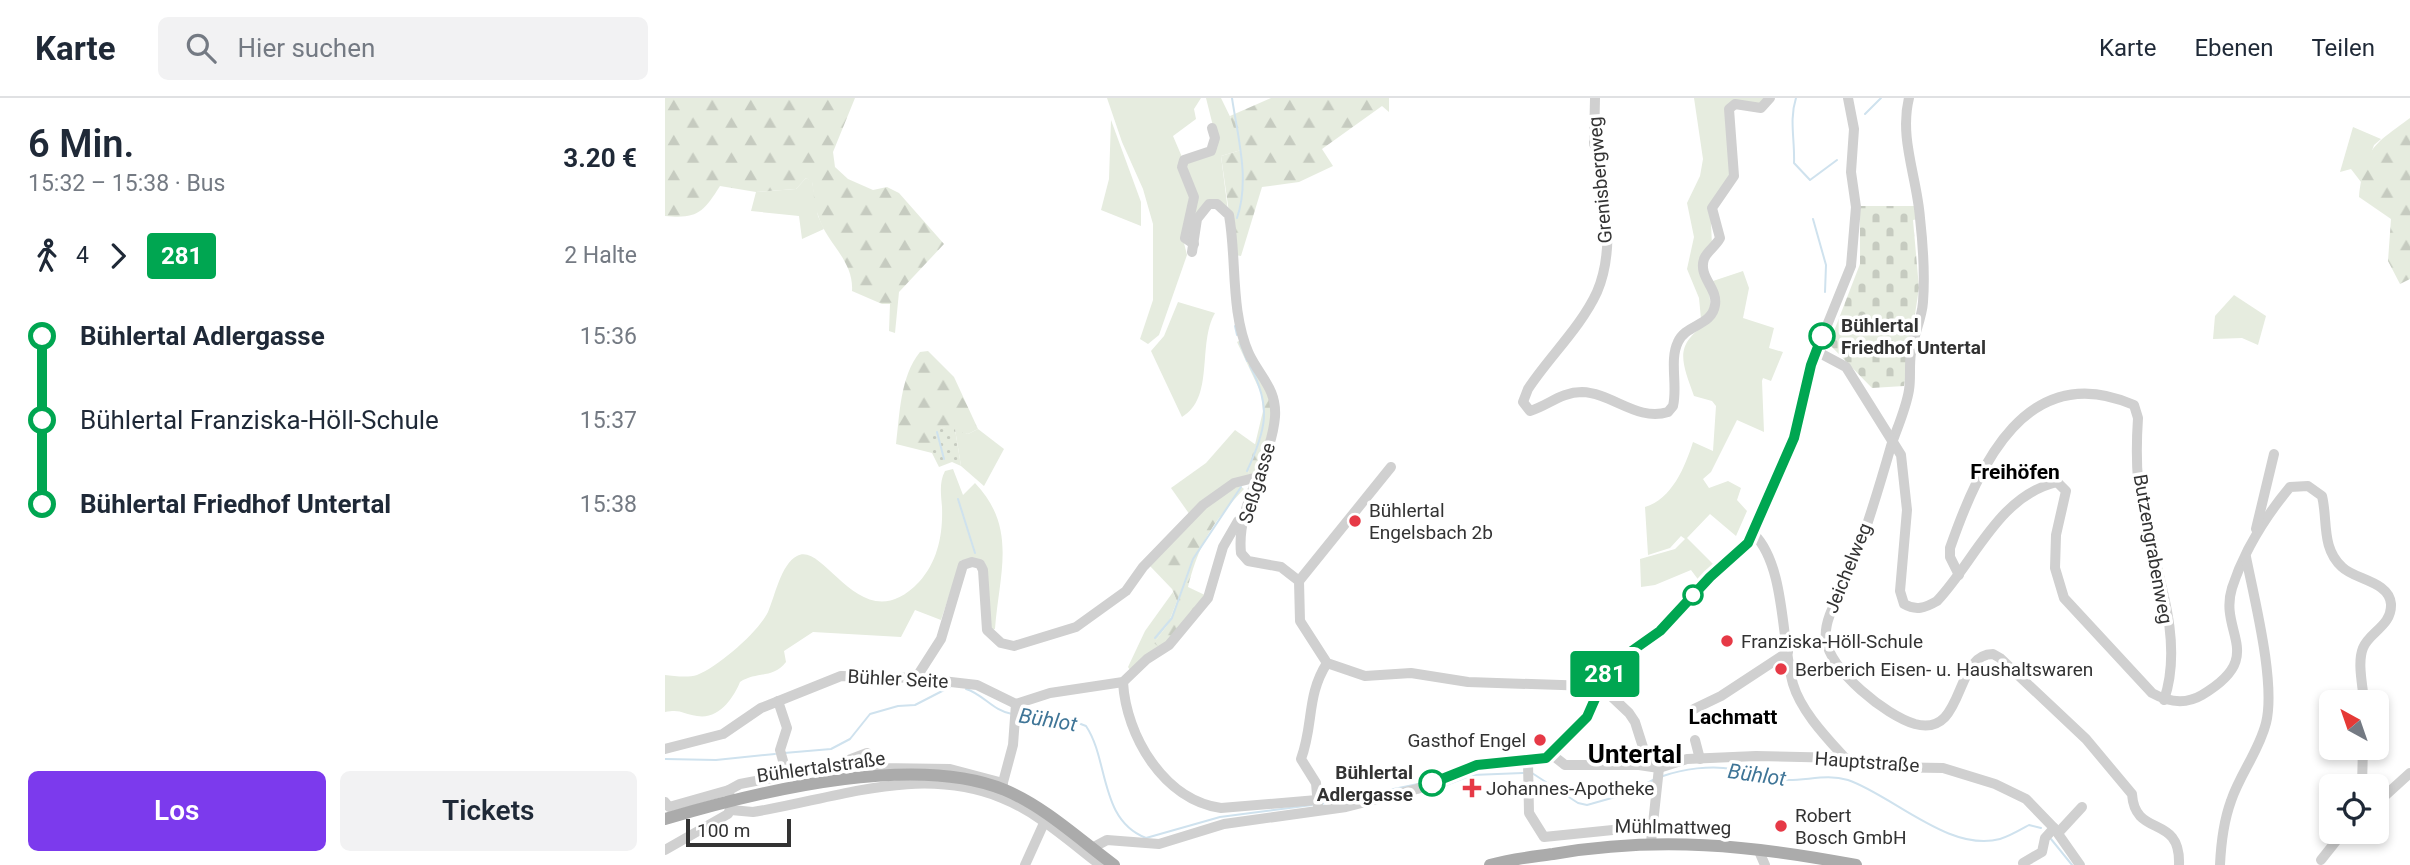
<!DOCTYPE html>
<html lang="de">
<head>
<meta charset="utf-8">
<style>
  body { margin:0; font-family:Roboto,sans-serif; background:#f2f2f3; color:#1f2937; height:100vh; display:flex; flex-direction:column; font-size:26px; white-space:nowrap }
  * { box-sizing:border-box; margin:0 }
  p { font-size:23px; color:#747a83 }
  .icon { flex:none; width:38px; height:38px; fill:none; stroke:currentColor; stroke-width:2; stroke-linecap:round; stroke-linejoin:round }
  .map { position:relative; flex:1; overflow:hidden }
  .details { display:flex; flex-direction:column; background:#fff; width:665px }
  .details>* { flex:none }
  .badge { padding:0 14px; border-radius:5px; font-size:24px; line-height:46px }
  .needle { width:46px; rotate:320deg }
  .controls { position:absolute; left:1654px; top:592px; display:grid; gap:14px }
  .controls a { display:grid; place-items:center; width:70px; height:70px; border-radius:10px; background:#fff; box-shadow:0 4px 10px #0003; font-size:35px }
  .scale { position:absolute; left:21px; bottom:18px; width:105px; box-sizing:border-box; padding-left:7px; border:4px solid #333; border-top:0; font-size:19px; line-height:24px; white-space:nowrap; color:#333; -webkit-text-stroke:5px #fff; paint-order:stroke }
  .map>.badge { position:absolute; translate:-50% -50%; box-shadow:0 0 0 4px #fff }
  .legs { display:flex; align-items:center; gap:10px; height:77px; padding:0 28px; font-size:23px }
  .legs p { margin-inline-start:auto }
  .headline { display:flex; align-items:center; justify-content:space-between; height:119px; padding:0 28px }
  h1 { font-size:38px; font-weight:600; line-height:52px }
  .button { display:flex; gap:14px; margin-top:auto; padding:14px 28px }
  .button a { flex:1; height:80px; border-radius:10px; background:#7c3aed; color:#fff; font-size:28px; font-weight:600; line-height:80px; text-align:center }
  .button a+a { background:#f2f2f3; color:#1f2937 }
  ul { padding:0 28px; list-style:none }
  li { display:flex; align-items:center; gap:24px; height:84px; font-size:26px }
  li i { display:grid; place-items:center; width:10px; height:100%; margin:0 9px; background:currentColor }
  li i::after { content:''; width:18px; height:18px; margin:-9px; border:5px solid; border-radius:50%; background:#fff }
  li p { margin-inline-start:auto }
  li:first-child i { background:linear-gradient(#0000 50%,currentColor 0) }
  li:last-child i { background:linear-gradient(currentColor 50%,#0000 0) }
  header { display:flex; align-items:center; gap:42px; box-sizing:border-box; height:98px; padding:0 35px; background:#fff; border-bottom:2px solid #e0e1e3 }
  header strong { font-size:33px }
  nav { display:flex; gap:38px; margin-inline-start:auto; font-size:24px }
  .search { width:490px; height:63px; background:#f2f2f3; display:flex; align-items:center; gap:18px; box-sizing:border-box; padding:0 24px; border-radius:10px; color:#747a83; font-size:26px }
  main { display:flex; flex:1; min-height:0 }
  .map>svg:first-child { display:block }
  .green { fill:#e6ecdf }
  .forest { fill:url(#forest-firs) }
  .cemetery { fill:url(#cemetery-stones) }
  .park { fill:url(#park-dots) }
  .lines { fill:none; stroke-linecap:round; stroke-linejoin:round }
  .stream { stroke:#cfe2ee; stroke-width:2 }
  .minor { stroke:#d0d0d0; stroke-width:10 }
  .major { stroke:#ababab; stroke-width:12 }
  .line-1-casing { stroke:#fff; stroke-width:16 }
  .line-1 { stroke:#00a651; stroke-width:10 }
  .stop-1-dot { fill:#fff; stroke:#00a651; stroke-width:3.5 }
  .poi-dot { fill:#e63946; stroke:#fff; stroke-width:2.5 }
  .labels { text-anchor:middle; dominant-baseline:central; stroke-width:7; stroke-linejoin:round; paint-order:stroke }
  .street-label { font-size:19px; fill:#333; stroke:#fff }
  .stop-label { font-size:19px; font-weight:bold; fill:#333; stroke:#fff; text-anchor:start }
  .poi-label { font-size:19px; fill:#333; stroke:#fff; text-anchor:start }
  .neighbourhood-label { font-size:21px; font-weight:bold; fill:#000; stroke:#fff }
  .water-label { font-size:21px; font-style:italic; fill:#3f7597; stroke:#fff }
  .district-label { font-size:26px; font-weight:bold; fill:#000; stroke:#fff }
</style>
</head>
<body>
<header>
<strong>Karte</strong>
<div class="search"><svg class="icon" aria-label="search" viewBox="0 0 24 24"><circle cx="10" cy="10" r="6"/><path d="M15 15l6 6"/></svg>Hier suchen</div>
<nav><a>Karte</a><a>Ebenen</a><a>Teilen</a></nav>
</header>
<main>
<section class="details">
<div class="headline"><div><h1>6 Min.</h1><p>15:32 – 15:38 · Bus</p></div><b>3.20 €</b></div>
<div class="legs"><svg class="icon" aria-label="walk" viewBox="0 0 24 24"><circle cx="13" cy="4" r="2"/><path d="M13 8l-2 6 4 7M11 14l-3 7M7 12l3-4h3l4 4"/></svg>4<svg class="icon" aria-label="forward" viewBox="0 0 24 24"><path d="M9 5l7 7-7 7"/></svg><b class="badge" style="background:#00a651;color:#fff">281</b><p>2 Halte</p></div>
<ul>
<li><i style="color:#00a651"></i><b>Bühlertal Adlergasse</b><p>15:36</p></li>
<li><i style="color:#00a651"></i><span>Bühlertal Franziska-Höll-Schule</span><p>15:37</p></li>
<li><i style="color:#00a651"></i><b>Bühlertal Friedhof Untertal</b><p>15:38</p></li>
</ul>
<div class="button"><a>Los</a><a>Tickets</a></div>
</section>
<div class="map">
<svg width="1745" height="767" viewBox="0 0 1745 767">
  <defs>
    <pattern id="forest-firs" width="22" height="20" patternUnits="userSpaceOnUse" patternTransform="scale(1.75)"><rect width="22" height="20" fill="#e6ecdf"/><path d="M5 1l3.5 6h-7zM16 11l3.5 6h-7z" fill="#c6cbc0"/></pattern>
    <pattern id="cemetery-stones" width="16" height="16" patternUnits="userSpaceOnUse" patternTransform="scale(1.75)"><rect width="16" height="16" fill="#e6ecdf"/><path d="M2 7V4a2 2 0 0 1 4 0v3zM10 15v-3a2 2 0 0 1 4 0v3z" fill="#c6cbc0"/></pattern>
    <pattern id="park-dots" width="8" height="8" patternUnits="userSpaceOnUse" patternTransform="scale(1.75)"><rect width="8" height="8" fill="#e6ecdf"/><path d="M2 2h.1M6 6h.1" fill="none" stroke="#c6cbc0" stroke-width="1.8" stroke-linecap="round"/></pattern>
  </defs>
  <rect width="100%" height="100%" fill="#fff"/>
  <g class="green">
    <polygon points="442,0 536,0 529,11 531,21 508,38 517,59 525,94 518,141 522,157 494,237 483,246 475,241 488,202 488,126 478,91 457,44"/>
    <polygon points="541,0 556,0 574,37 576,52 556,58 563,113 541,105 531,117 526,141 530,109 521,64 540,58 551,40"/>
    <polygon points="1029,0 1101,0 1094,8 1068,3 1061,9 1068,70 1046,124 1047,148 1040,155 1046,212 1036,221 1034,200 1022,171 1029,139 1022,105 1035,78 1038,61"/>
    <polygon points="446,22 476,104 476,128 436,112 444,81"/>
    <polygon points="1688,29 1716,41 1709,47 1696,84 1686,71 1675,74"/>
    <polygon points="141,80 147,83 153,118 159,131 137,141 134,118 86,113 91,94 131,91"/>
    <path d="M 1078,173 L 1084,190 L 1078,220 L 1109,230 L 1104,250 L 1118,254 L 1106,283 L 1098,280 L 1097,283 L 1099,334 L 1072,322 L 1046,374 L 1038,381 L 1044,390 L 1063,383 L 1076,390 L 1072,402 L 1082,413 L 1071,438 L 1045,416 L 1022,440 L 1051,469 L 1035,484 L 1026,472 L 990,487 L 976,489 L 975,461 L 1010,451 L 1020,441 L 1016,438 L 1005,450 L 983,457 L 980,409 C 1007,401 1020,369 1028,344 L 1048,353 L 1051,308 L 1047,303 L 1029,298 C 1015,259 1009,246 1047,222 L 1045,184 Z"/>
    <polygon points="1569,197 1601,218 1593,247 1577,240 1548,241 1550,218"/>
    <path d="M 513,204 L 550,215 C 532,246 550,300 517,319 L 486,253 L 499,238 Z"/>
    <polygon points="290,331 303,336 313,331 339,351 319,388 296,368"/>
    <polygon points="570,332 591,347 582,380 525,417 506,390 541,365"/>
    <path d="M 288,371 L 298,397 L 310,385 C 353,430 334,476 330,531 L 326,532 L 324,527 L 320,464 L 296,462 L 276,522 L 250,512 L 236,539 L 148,534 L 119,553 L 121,564 C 108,581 92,573 75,584 C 69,599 54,622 32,618 C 17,616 17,611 0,614 L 0,577 C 9,578 23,580 32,577 C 54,568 93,534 103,514 C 110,498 116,466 132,458 C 160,442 196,545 254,484 C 273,463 278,436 277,409 C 276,397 274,384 280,373 Z"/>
    <polygon points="508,494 512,503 503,526 490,544 496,551 465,572 463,569 480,533"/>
  </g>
  <g class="forest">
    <path d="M 0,0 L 190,0 L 168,54 L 170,69 L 183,81 L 208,92 L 222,89 L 234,95 L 279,146 L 234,194 L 230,235 L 224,233 L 225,206 L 217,206 L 187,193 C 189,162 161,145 153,117 C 149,107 149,95 147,84 L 141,80 L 131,91 L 91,94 L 55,88 C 38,115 32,121 0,118 Z"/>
    <polygon points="606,0 724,0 724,14 717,8 657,51 668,68 634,84 597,89 576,158 570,157 556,58 576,52 565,18"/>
    <path d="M 1745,20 L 1745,181 L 1735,186 L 1723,163 L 1726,121 L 1694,99 C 1700,50 1707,48 1745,20 Z"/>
    <polygon points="577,241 607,300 606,327 590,376 582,380 598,313 596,295 572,244"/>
    <path d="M 263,253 L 289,279 L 313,331 L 303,336 L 277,329 L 267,345 L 267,355 L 231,346 C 235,315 235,279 255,254 Z"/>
    <path d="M 573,386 L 579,391 C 548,424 534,445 523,489 L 542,498 L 496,551 L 489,545 L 503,526 L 512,503 L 507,491 L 484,467 L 540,408 Z"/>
  </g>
  <polygon class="cemetery" points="1195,108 1251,108 1253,121 1248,122 1254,190 1239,288 1207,290 1164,246 1195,166"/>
  <polygon class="park" points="277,329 290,331 296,368 287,364 274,369 267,355 267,338"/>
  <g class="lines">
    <g class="stream">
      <path d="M 567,0 C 573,40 585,82 572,120"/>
      <path d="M 1131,0 C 1124,22 1130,42 1129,65 L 1145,82 L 1172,62"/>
      <polyline points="1200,16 1216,0"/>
      <polyline points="1148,121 1161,167 1160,194"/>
      <polyline points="570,228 572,237"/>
      <polyline points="575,245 582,263"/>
      <polyline points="272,334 279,361"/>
      <path d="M 582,373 C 601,332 607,309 585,268"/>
      <polyline points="293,401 310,455"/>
      <polyline points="490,540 507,520 528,461 576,389"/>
      <path d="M 301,591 C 318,596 328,613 347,616"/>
      <path d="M 356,617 L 400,620 L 421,628 C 444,662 434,722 481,740 L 555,719 L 647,707"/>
      <polyline points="119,655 166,651 185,641 205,616 233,608 250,607 285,589"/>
      <polyline points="0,661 51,662 110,656"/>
      <polyline points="867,675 913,705 922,707 961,696 990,681"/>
      <path d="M 998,678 C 1018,671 1046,667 1067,671 C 1086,675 1103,683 1124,682 C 1144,682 1163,676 1183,682 C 1227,697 1285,755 1335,741 C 1345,738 1355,732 1364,727 L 1376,730"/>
      <polyline points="768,692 807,677 858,675"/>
      <polyline points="656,706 753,686"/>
      <polyline points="1386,741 1407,767"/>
    </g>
    <g class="minor">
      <path d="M 930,0 L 929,46 L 935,55 C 939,100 951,150 932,194 C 916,229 884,259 863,291 L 858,304 L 865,313 C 884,307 896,294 917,294 C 947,295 973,324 1003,314 L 1008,308 C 1013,288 1004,262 1013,244 C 1021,226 1047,228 1050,207 C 1053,190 1033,179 1039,161 C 1042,153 1051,148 1055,140 L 1047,110 L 1069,78 L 1064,11 L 1070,6 L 1096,10 L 1105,0"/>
      <path d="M 1244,0 C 1234,40 1252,79 1255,120 C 1258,147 1260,177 1258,204 C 1257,221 1248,238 1246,255 C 1244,267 1246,280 1244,292 C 1241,311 1232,330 1226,348 C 1214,390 1201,432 1186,473 C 1178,494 1158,518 1161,542 C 1166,573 1220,617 1250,626 C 1301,640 1288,556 1328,556 L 1335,560 L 1421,641 L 1467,696 C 1470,741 1516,715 1514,767"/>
      <polyline points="529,146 520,140 529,99 517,69 519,62 546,53 550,40 547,30"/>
      <path d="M 527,154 L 532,121 L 544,106 L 552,106 L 564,117 C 572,162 565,213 584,256 C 595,279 612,291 610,319 C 606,365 571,407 576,455 L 583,463 L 616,469 L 634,483 L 635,523 L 662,565 L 700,578 L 746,575 L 803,584 L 926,588 L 946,598 L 964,615 L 970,624 L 984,668"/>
      <path d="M 1151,253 L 1181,269 L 1236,357 L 1242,412 L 1235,493 L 1239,506 C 1251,513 1260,510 1272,503 C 1310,463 1333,398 1392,384 L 1401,393 L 1391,437 L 1390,470 L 1399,500 L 1487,595 C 1503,604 1520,607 1537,597 C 1603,558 1553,535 1567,490 C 1579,453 1600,419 1625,389 L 1643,388 L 1657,398 C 1663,422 1656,450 1677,469 C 1690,482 1724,483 1726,506 C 1727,528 1704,534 1698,550 C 1692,565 1698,588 1699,604"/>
      <polyline points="1591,431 1609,356"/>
      <path d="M 1089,436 C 1121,469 1116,543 1128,586 C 1136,613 1161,639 1180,660"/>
      <path d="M 1294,477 L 1285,459 L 1285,450 C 1314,367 1362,260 1469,307 L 1473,320 C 1471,350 1471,382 1477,411 C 1490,471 1520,541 1499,602"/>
      <polyline points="634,483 726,369"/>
      <polyline points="251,580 276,541 298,467 307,464 315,466 318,472 322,532 336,545 349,548 411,529 461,493 478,469 538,407 569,385 593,379"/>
      <path d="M 458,584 C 461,638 499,702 556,710 L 652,702"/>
      <polyline points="351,606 385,595 458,584 482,561 504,547 543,500 558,449 573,423 580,419"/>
      <polyline points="1029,611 1056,598 1123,554"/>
      <polyline points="1030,642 1035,661"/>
      <polyline points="0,651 58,636 96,610 176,578 251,580 312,587 351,606"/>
      <polyline points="886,656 900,667 974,667 994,670 1022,661 1091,658 1180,660 1215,669 1278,670 1330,686 1361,701 1389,730 1415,767"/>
      <polyline points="863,664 864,715 879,739 987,728"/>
      <polyline points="122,677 173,666 202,655 214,670 285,671 338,685"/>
      <polyline points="337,688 348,647 351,606"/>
      <polyline points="1697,688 1698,649"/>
      <polyline points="0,704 4,709 64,692"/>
      <polyline points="1712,705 1745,675"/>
      <path d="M 653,708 L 651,685 L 636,661 C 649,626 641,598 662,565"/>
      <path d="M 66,712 L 88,714 C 170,701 254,666 337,700 C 372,714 404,743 434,766"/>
      <polyline points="1393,735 1417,709"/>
      <polyline points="986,744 994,670"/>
      <polyline points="427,750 442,742 494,746 559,726 681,709 752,691 812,667 875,662 886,656 922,619 944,569 995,533 1089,436 1129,340 1146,267 1186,168 1191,109 1186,74 1189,31 1183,0"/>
      <polyline points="1093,751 1100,767"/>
      <polyline points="0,752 63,716 66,709 64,692 75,686 122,677 115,652 122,630 113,603"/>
      <polyline points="1656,762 1679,733"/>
      <polyline points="1358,765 1377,754 1380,740 1389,730"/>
      <polyline points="360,767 379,725"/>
      <path d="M 1555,767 C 1556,745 1558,725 1566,703 C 1575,676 1594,653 1601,625 C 1611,585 1589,500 1581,459"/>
    </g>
    <g class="major">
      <path d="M 0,721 C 91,694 248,654 340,692 C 380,709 414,741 449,767"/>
      <path d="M 825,767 C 845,761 867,759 888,756 C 994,738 1086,747 1191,767"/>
    </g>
  </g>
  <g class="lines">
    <defs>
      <polyline id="line-1" points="767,685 812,667 881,660 922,619 944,569 995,533 1045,479 1083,445 1129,340 1146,267 1157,238"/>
    </defs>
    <use href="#line-1" class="line-1-casing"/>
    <use href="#line-1" class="line-1"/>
  </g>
  <g class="stop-1-dot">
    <circle cx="1157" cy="238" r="12"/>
    <circle cx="1028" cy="497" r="9"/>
    <circle cx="767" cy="685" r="12"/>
  </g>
  <g class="poi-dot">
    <circle cx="690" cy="423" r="7"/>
    <circle cx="1062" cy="543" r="7"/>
    <circle cx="1116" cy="571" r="7"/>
    <circle cx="875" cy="642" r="7"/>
    <path d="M803.5 679.5h7v7h7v7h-7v7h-7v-7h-7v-7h7z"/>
    <circle cx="1116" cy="728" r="7"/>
  </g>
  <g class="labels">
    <g class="street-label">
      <text transform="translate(935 82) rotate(-95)">Grenisbergweg</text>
      <text transform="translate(592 385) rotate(-73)">Seßgasse</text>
      <text transform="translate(1488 451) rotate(80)">Butzengrabenweg</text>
      <text transform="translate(1183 470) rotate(-68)">Jeichelweg</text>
      <text transform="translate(233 581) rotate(3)">Bühler Seite</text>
      <text transform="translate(1202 664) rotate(4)">Hauptstraße</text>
      <text transform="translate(156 669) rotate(-8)">Bühlertalstraße</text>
      <text transform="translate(1008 729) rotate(1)">Mühlmattweg</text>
    </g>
    <g class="stop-label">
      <text x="1176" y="227">Bühlertal<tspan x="1176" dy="22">Friedhof Untertal</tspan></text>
      <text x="748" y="674" text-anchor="end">Bühlertal<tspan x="748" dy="22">Adlergasse</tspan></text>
    </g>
    <g class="poi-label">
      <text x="704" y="412">Bühlertal<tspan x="704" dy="22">Engelsbach 2b</tspan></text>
      <text x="1076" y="543">Franziska-Höll-Schule</text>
      <text x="1130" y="571">Berberich Eisen- u. Haushaltswaren</text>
      <text x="861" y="642" text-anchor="end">Gasthof Engel</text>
      <text x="821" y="690">Johannes-Apotheke</text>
      <text x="1130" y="717">Robert<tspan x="1130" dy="22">Bosch GmbH</tspan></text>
    </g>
    <g class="neighbourhood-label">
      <text x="1350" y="374">Freihöfen</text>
      <text x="1068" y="619">Lachmatt</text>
    </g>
    <g class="water-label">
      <text transform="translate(383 622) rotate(9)">Bühlot</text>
      <text transform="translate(1092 677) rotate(8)">Bühlot</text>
    </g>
    <g class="district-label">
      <text x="970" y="656">Untertal</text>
    </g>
  </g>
</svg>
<div class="controls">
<a><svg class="needle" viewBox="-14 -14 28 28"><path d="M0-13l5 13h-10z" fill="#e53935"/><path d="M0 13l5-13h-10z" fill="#747a83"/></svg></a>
<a><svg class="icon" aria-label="locate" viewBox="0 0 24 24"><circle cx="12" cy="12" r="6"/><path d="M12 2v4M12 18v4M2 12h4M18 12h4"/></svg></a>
</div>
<div class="scale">100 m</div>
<b class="badge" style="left:940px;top:576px;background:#00a651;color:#fff">281</b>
</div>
</main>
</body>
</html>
